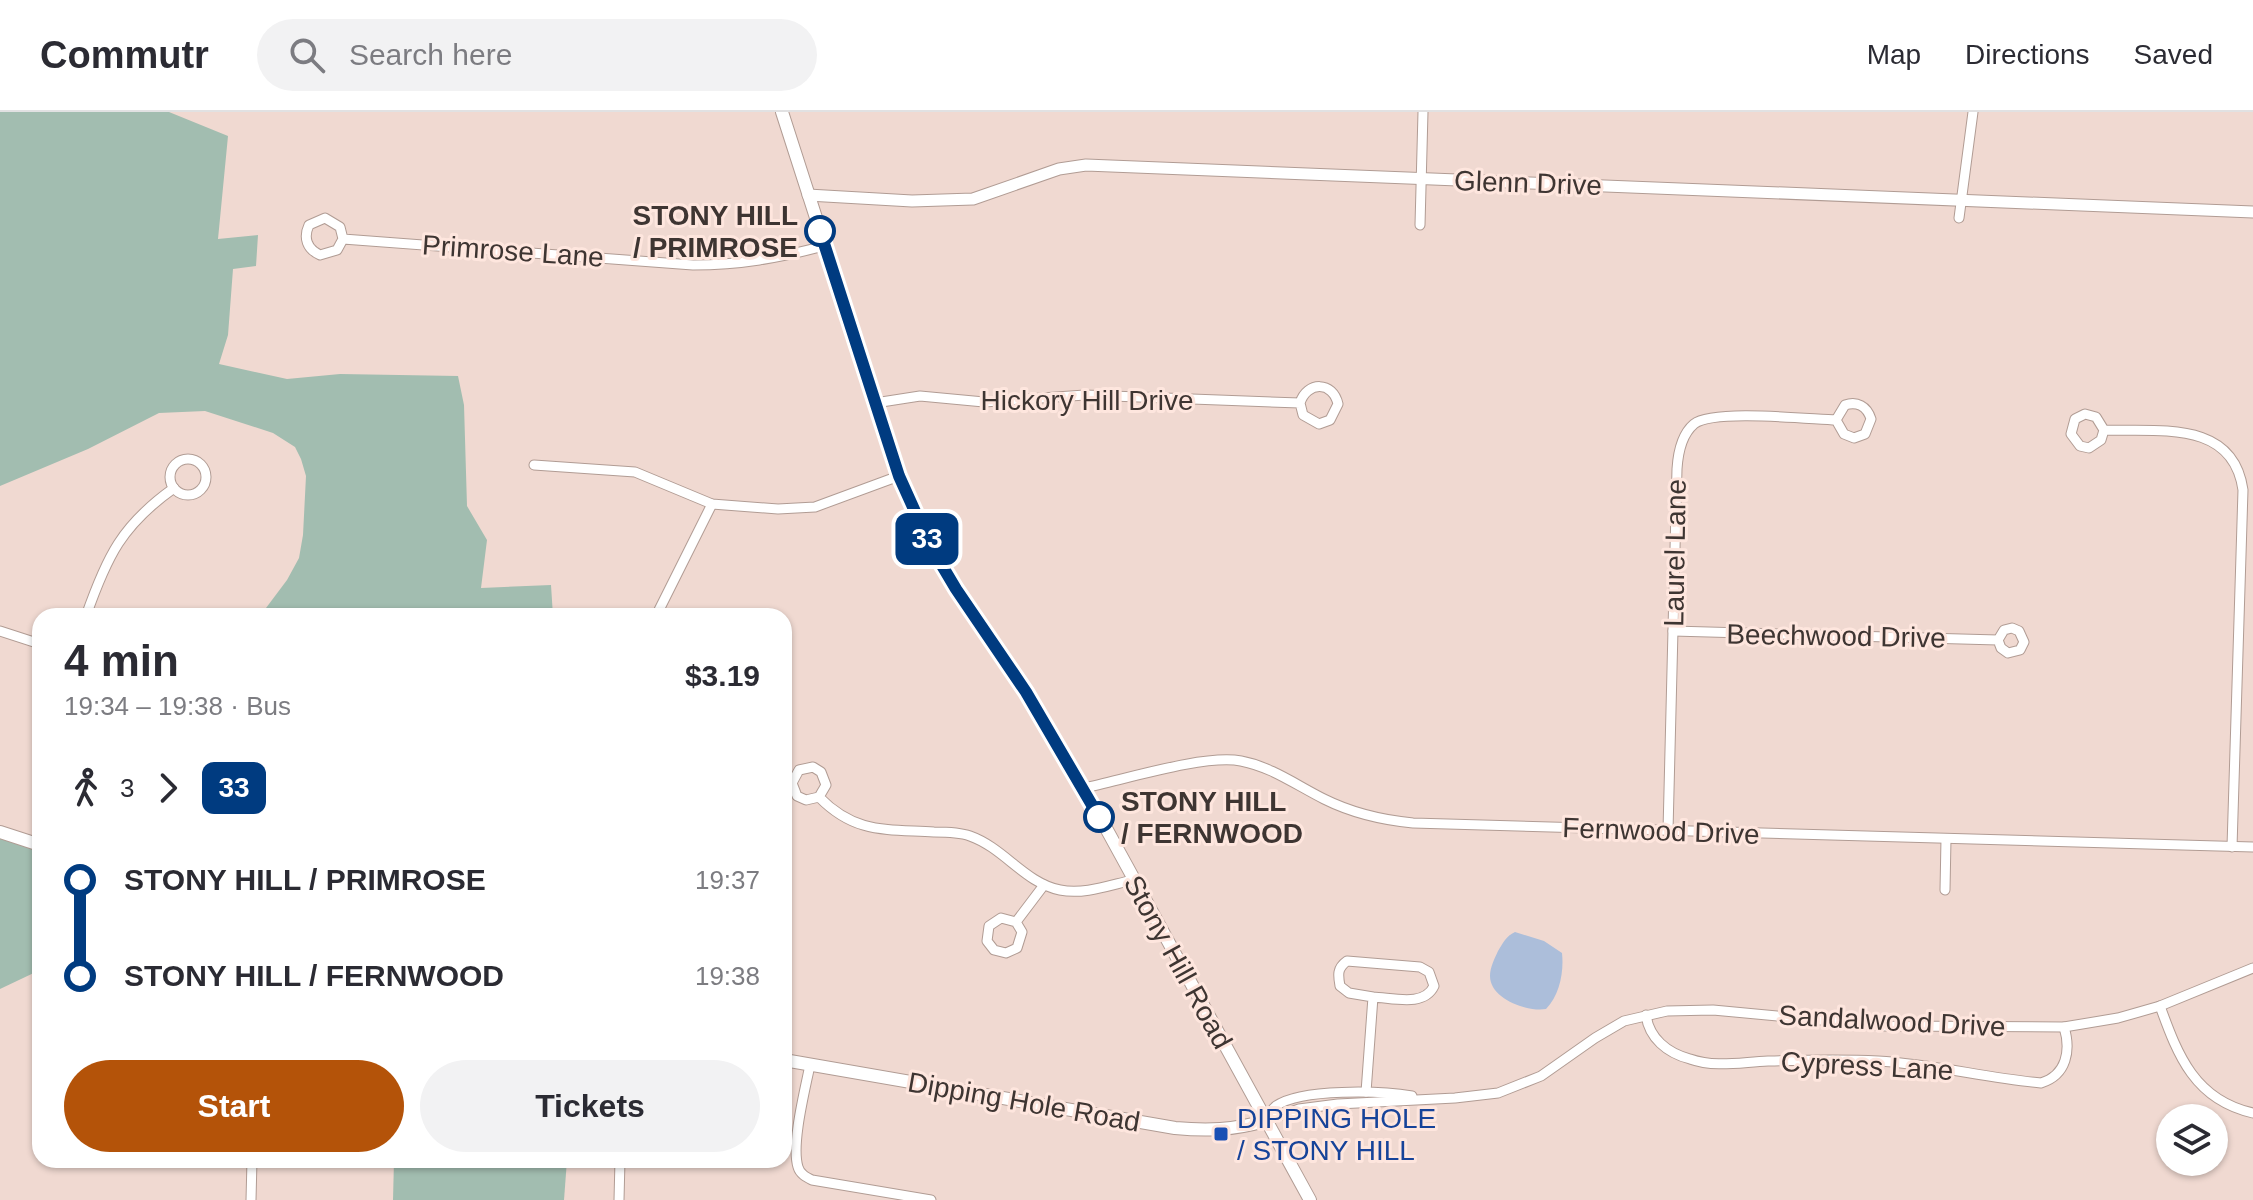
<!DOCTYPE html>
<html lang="en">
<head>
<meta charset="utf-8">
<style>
  body { margin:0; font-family:Helvetica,sans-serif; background:#f2f2f3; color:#2b2b33; height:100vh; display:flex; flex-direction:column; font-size:30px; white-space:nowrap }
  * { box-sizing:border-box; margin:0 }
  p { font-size:26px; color:#7c7c81 }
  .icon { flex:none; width:44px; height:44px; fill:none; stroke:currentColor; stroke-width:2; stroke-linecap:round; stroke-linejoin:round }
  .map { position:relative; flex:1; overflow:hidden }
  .side { position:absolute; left:32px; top:496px; width:760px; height:560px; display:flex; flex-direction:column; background:#fff; border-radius:24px; box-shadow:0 2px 6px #0004 }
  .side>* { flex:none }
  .badge { padding:0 16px; border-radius:12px; font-size:28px; line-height:52px }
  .fabs { position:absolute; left:2156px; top:992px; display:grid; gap:16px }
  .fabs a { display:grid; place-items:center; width:72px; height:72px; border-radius:50%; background:#fff; box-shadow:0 2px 6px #0004; font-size:40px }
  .map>.badge { position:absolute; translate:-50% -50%; box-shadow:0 0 0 4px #fff }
  .legs { display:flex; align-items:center; gap:12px; height:88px; padding:0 32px; font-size:26px }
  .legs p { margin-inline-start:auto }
  .headline { display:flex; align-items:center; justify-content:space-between; height:136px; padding:0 32px }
  h1 { font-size:44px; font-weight:700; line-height:60px }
  .cta { display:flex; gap:16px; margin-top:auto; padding:16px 32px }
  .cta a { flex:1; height:92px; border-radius:48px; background:#b45309; color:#fff; font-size:32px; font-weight:700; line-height:92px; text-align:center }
  .cta a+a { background:#f2f2f3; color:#2b2b33 }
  ul { padding:0 32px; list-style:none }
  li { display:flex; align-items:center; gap:28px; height:96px; font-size:30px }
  li i { display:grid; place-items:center; width:12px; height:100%; margin:0 10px; background:currentColor }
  li i::after { content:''; width:20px; height:20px; margin:-10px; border:6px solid; border-radius:50%; background:#fff }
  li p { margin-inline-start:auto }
  li:first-child i { background:linear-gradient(#0000 50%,currentColor 0) }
  li:last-child i { background:linear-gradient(currentColor 50%,#0000 0) }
  header { display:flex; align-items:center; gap:48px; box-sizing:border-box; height:112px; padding:0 40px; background:#fff; border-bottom:2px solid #e1e1e2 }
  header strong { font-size:38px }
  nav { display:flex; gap:44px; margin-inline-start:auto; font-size:28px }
  .search { width:560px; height:72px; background:#f2f2f3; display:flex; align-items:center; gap:20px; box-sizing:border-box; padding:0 28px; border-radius:44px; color:#7c7c81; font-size:30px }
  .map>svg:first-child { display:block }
  .green { fill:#a2bdb0 }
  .water { fill:#acbeda }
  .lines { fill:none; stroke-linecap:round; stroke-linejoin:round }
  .minor-casing { stroke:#b19c94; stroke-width:11 }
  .tertiary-casing { stroke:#b19c94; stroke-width:13 }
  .secondary-casing { stroke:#b19c94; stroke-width:14 }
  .minor { stroke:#fff; stroke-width:9 }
  .tertiary { stroke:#fff; stroke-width:11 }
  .secondary { stroke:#fff; stroke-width:12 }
  .line-1-casing { stroke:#fff; stroke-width:18 }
  .line-1 { stroke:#003b80; stroke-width:12 }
  .stop-1-dot { fill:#fff; stroke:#003b80; stroke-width:4 }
  .transit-dot { fill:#1a4fb4; stroke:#fee6de; stroke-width:3 }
  .labels { text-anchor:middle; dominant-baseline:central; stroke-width:6; stroke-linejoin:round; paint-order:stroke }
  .street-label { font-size:28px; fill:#3e3532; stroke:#fee6de }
  .stop-label { font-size:28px; font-weight:bold; fill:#3e3532; stroke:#fee6de; text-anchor:end }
  .transit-label { font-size:28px; fill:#164399; stroke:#fee6de; text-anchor:start }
</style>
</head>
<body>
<header>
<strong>Commutr</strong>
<div class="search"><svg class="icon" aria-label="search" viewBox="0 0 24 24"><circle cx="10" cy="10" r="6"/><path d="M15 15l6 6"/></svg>Search here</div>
<nav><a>Map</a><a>Directions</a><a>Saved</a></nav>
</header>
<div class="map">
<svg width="2253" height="1088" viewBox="0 0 2253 1088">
  <rect width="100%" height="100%" fill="#f0d9d1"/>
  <g class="green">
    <polygon points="0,0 169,0 228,24 218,127 258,123 256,154 233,157 228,223 219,252 287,267 340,262 458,264 464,293 467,394 487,428 481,476 551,473 553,504 260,504 287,468 299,446 303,423 306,364 301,347 295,335 273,321 205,299 159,301 88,337 0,374"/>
    <polygon points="0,721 40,735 40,858 0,877"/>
    <polygon points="394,1048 567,1048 564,1088 393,1088"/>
  </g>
  <path class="water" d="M 1515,820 L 1544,829 L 1562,841 C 1564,859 1560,883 1546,897 C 1527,900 1490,887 1490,864 C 1490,855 1495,846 1498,839 C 1503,831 1506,824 1515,820 Z"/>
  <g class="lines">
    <defs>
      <g id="minor">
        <polyline points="1959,106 1973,0"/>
        <polyline points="1420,113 1423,0"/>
        <path d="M 343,127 L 337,138 L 320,143 C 307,137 303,126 309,113 L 325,106 L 340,115 L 343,127 L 693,153 C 741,153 778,146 824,134"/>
        <path d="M 875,291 L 920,284 L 984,290 L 1085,283 L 1300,291 C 1307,269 1333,269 1338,292 L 1330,308 L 1319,312 L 1303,303 L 1300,291"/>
        <path d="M 2104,318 L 2101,328 L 2089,336 L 2080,334 L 2071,322 L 2075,307 L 2085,302 L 2096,305 L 2104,318 C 2158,320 2233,307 2243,378 L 2232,735"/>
        <circle cx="188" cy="365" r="18"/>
        <polyline points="534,353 635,360 712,392 778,397 815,395 899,364"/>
        <path d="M 86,504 C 107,444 122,413 174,376"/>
        <polyline points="656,504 712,392"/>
        <polyline points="0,519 40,532"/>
        <polyline points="1673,519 1998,528 2004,518 2012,516 2019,519 2024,530 2020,538 2008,541 2001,536 1998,528"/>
        <path d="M 1084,676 C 1123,668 1204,642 1241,649 C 1272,655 1296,673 1324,687 C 1352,701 1382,708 1413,711 L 2253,735"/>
        <path d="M 819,685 L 806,688 L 797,684 L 792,671 L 799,658 L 813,655 L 821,660 L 826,673 L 819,685 C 855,722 886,717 934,720 C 946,720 959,720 970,724 C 1004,736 1025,771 1060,778 C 1084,783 1110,773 1133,768"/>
        <path d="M 1668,719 L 1677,357 C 1678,341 1681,323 1694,312 C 1713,297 1808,307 1836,308 L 1845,293 C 1857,289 1867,294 1871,307 L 1865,322 L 1854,326 L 1844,322 L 1836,308"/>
        <polyline points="1945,778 1946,727"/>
        <polyline points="1016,810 1001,806 989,814 987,829 994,838 1006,841 1017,836 1022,820 1016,810 1044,773"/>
        <path d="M 2160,894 C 2178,944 2195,988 2253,1001"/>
        <path d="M 1646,903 C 1649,926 1667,941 1690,947 C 1716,956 1741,950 1768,949 C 1805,948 1841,947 1878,949 C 1933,952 1986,966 2041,971 C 2067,963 2071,938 2064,915"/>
        <path d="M 810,953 C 805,978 791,1032 798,1055 C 800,1062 806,1065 812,1068 L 931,1088"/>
        <path d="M 1366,980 L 1373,885 C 1394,886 1424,895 1434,874 L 1429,860 L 1420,855 L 1347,849 C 1337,856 1338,863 1340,874 L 1349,881 L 1373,885"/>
        <polyline points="1265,1009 1299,997 1338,992 1455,986 1498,981 1541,964 1595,926 1624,909 1667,899 1713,898 1885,914 2064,915 2118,906 2160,894 2253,856"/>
        <path d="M 1265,1009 C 1268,1004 1271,998 1276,994 C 1301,976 1382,979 1412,984"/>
        <polyline points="251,1088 252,1048"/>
        <polyline points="619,1088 620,1048"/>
      </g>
      <polyline id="tertiary" points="808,83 912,89 973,87 1059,57 1086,53 2253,100"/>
      <g id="secondary">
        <polyline points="782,0 899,364 931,435 956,477 1026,580 1084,676 1310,1088"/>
        <polyline points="0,720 40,733"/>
        <path d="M 784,948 L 1175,1016 C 1208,1019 1233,1018 1265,1009"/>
      </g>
    </defs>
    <use href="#minor" class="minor-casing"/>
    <use href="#tertiary" class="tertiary-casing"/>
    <use href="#secondary" class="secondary-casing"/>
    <use href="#minor" class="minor"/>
    <use href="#tertiary" class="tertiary"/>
    <use href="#secondary" class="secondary"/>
  </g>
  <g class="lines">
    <defs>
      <polyline id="line-1" points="820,119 899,364 931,435 956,477 1026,580 1099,705"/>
    </defs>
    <use href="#line-1" class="line-1-casing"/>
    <use href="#line-1" class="line-1"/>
  </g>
  <g class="stop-1-dot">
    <circle cx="820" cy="119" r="14"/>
    <circle cx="1099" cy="705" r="14"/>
  </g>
  <rect class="transit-dot" x="1213" y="1014" width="16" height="16" rx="4"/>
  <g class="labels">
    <g class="street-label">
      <text transform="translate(1528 71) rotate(2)">Glenn Drive</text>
      <text transform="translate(513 139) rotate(4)">Primrose Lane</text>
      <text x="1087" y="288">Hickory Hill Drive</text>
      <text transform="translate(1675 441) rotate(-89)">Laurel Lane</text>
      <text transform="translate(1836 524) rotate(1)">Beechwood Drive</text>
      <text transform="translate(1661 719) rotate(2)">Fernwood Drive</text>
      <text transform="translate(1178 850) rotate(61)">Stony Hill Road</text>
      <text transform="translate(1892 909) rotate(3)">Sandalwood Drive</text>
      <text transform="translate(1867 954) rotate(3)">Cypress Lane</text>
      <text transform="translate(1024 990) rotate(10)">Dipping Hole Road</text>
    </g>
    <g class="stop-label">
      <text x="798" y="103">STONY HILL<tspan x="798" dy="32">/ PRIMROSE</tspan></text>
      <text x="1121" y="689" text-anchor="start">STONY HILL<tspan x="1121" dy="32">/ FERNWOOD</tspan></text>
    </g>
    <g class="transit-label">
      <text x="1237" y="1006">DIPPING HOLE<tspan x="1237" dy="32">/ STONY HILL</tspan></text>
    </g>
  </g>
</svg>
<div class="fabs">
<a><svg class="icon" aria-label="layers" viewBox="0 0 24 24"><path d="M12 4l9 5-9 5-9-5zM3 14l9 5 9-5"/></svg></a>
</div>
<b class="badge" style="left:927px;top:427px;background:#003b80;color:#fff">33</b>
<section class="side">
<div class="headline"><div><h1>4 min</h1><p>19:34 – 19:38 · Bus</p></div><b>$3.19</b></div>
<div class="legs"><svg class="icon" aria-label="walk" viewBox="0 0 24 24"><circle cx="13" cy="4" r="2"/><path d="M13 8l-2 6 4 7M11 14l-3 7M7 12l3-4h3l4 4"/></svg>3<svg class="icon" aria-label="forward" viewBox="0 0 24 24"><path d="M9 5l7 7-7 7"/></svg><b class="badge" style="background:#003b80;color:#fff">33</b></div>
<ul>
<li><i style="color:#003b80"></i><b>STONY HILL / PRIMROSE</b><p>19:37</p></li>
<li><i style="color:#003b80"></i><b>STONY HILL / FERNWOOD</b><p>19:38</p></li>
</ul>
<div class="cta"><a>Start</a><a>Tickets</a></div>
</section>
</div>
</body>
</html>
